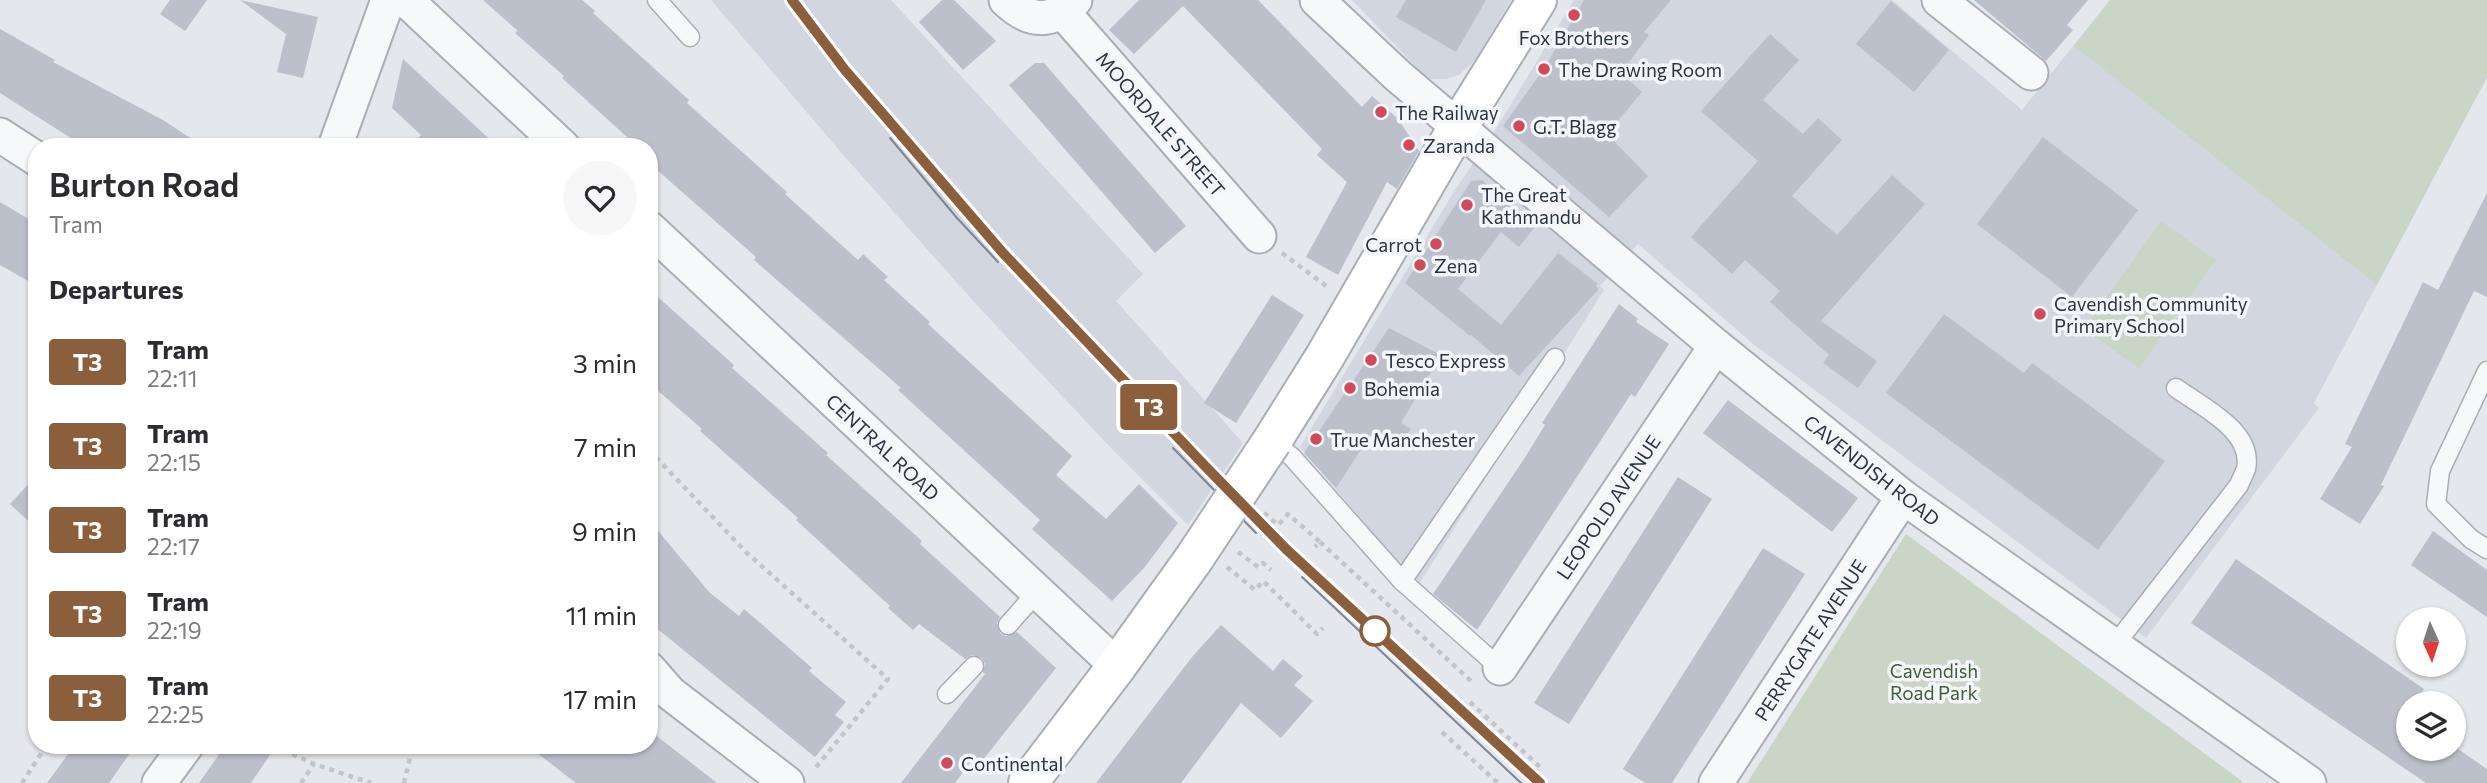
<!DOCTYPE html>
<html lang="en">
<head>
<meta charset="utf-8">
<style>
  body { margin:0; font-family:Commissioner,sans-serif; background:#f7f7f7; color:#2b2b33; height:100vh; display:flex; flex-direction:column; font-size:26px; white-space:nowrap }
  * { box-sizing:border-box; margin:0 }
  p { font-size:23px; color:#7c7c81 }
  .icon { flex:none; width:38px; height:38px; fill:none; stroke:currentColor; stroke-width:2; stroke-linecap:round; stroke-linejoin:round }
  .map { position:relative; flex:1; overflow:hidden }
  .side { position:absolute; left:28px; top:138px; width:630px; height:616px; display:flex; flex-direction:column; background:#fff; border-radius:28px; box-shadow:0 2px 5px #0004 }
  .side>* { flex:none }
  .badge { padding:0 14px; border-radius:5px; font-size:24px; line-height:46px }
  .needle { width:46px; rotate:177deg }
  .tools { position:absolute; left:2396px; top:607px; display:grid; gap:14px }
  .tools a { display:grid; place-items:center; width:70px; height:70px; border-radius:50%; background:#fff; box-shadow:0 2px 5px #0004; font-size:35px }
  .map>.badge { position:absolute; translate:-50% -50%; box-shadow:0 0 0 4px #fff }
  h2 { padding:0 21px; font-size:26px; line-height:63px }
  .round { display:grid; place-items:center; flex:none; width:74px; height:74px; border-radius:37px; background:#f7f7f7 }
  .headline { display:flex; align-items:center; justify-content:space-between; height:119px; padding:0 21px }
  h1 { font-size:33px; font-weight:600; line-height:52px }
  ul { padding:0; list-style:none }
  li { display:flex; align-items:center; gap:21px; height:84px; padding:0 21px }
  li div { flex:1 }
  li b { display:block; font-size:26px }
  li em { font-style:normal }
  li .badge { min-width:77px; font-weight:700; text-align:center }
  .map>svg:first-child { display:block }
  .built { fill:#d2d6de }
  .green { fill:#c9d6c5 }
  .building { fill:#bbc0ca }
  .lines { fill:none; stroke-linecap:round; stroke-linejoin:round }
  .lane-casing { stroke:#a9aeb7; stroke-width:21 }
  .street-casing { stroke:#a9aeb7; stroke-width:37 }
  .secondary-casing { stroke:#a9aeb7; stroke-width:42 }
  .path { stroke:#c2c5cb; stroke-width:4.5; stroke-dasharray:5 5; stroke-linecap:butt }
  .lane { stroke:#f7f8fa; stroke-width:18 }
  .street { stroke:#f7f8fa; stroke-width:33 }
  .secondary { stroke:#fff; stroke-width:38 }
  .tram { stroke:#7d8696; stroke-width:2 }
  .secondary-bridge-casing { stroke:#a9aeb7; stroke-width:42; stroke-linecap:butt }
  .secondary-bridge { stroke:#fff; stroke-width:38 }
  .line-casing { stroke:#fff; stroke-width:16 }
  .line { stroke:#8b5e3c; stroke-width:10 }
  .poi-dot { fill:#d1495b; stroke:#f4f6f9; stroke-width:2.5 }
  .stop-dot { fill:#fff; stroke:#8b5e3c; stroke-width:3.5 }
  .labels { text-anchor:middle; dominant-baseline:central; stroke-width:7; stroke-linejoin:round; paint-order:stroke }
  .poi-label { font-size:19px; fill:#2b3445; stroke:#f4f6f9; text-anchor:start }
  .street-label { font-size:19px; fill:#2b3445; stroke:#f4f6f9 }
  .park-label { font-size:19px; fill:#3f6138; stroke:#f4f6f9 }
</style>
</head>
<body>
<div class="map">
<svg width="2487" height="783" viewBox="0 0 2487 783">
  <rect width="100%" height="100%" fill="#e4e7ec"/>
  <g class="built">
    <polygon points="711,0 891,0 1143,274 1116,301 1243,443 1188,525 1108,445 975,303 845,157"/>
    <polygon points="1352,0 1511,0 1475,60 1459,75 1447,79 1431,79 1419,70"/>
    <polygon points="1574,0 1892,0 2022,110 2110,0 2487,0 2487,77 2314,403 2319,408 2146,638 1752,343 1638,244 1600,286 1604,290 1418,586 1300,447 1455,190 1491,137"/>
  </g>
  <g class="green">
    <polygon points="2110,0 2487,0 2487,77 2377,285 2074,46"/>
    <polygon points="2161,221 2216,260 2139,368 2084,329"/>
    <polygon points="1906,534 2242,781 2241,783 1747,783"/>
  </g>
  <g class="building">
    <polygon points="170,0 207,0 185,31 160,14"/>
    <polygon points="240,0 318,17 303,78 277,72 286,34"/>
    <polygon points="483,0 582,0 595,11 593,13 689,100 687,103 787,192 785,194 858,260 863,254 888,277 884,280 930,322 928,324 1072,456 1056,475 1106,519 1139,484 1178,523 1144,568 1112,601 1032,529 1040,520 898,390 901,388 754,260 756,257 656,169 659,166 649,157 649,147 638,147 562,78 564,76 515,33 518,31"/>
    <polygon points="942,0 954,0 996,41 963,70 919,22"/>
    <polygon points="1139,0 1258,0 1362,107 1372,96 1398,119 1419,151 1397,189 1387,182 1338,275 1306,257 1347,182 1317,155 1322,149 1183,6 1134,54 1109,30"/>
    <polygon points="1406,0 1486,0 1456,52 1396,17"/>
    <polygon points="1584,0 1671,0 1644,32 1649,35 1621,73 1642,92 1607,134 1648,176 1609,217 1503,126 1545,67"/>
    <polygon points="1974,0 2088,0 2067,25 2073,30 2046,61"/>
    <polygon points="1891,1 1949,50 1914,92 1856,44"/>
    <polygon points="0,29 55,60 53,62 163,120 204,147 85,147 0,93"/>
    <polygon points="1770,34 1799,60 1763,100 1803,134 1818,118 1842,140 1792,196 1837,235 1892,175 1925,204 1821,321 1877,361 1858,388 1823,363 1829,355 1770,302 1780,291 1745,260 1732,274 1691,237 1758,161 1701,111"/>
    <polygon points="403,59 498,147 410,147 421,135 392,108"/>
    <polygon points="1035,63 1044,63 1186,226 1155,253 1009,85"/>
    <polygon points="2043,137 2138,210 2072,297 1977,224"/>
    <polygon points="1482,180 1534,228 1519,247 1501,232 1458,289 1501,325 1558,253 1598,284 1596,286 1599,289 1519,376 1471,335 1470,336 1405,283 1471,181"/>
    <polygon points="2487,193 2487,297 2474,291 2381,485 2384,486 2360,524 2320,499 2352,447 2345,444 2423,282 2438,290"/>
    <polygon points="0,202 37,224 37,286 0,265"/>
    <polygon points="649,289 734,365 732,368 828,453 826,455 922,541 920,544 1000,617 997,623 1000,633 1006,636 1017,632 1056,668 978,766 971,761 955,783 901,783 985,674 983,672 985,664 982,658 972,655 965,659 919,624 913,630 888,608 890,606 796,520 798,518 700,431 702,429 649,383"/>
    <polygon points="1272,295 1304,315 1236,423 1204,403"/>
    <polygon points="1619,304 1638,319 1636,322 1669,344 1635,397 1631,394 1477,630 1433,594 1524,459 1545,425 1542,423"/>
    <polygon points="1944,314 2024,373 2032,363 2165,461 2098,550 1886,393"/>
    <polygon points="1389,328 1441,355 1401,423 1411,429 1395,448 1373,431 1336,488 1304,453"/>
    <polygon points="1728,400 1858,498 1832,532 1703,433"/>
    <polygon points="37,475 37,529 10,504"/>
    <polygon points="1678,477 1712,499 1569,724 1534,703"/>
    <polygon points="649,520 709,592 739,616 744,609 812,668 809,671 846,702 835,715 844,722 815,757 649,622"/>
    <polygon points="2433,531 2487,570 2487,617 2411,565"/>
    <polygon points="1763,548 1805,574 1672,783 1645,783 1623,769"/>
    <polygon points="2236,559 2424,689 2414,704 2408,704 2408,749 2458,749 2487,769 2487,783 2426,783 2191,623"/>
    <polygon points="1221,625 1273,671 1283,659 1303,676 1294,685 1313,701 1281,738 1241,703 1181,783 1096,783 1192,657"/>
    <polygon points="649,730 717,783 576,783 528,746 649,746"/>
    <polygon points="74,746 135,746 109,783 47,783"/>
    <polygon points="225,746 276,746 251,783 199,783"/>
  </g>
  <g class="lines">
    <defs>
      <g id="lane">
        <polyline points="657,0 690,37"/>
        <polyline points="2487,371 2440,471 2436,504 2471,539 2487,549"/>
        <polyline points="1272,441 1292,457 1402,581"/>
        <polyline points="1008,625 1038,591"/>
        <path d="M 2114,646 L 2239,485 C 2241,480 2244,474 2246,469 C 2254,431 2202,407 2176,388"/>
        <polyline points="1500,668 1402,581 1555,358"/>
        <polyline points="947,694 974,666"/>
      </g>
      <g id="street">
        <polyline points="406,0 563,147"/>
        <path d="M 1006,0 C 1030,23 1052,24 1075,0"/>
        <polyline points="1317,0 1398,76 1716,346 1903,497 2309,783"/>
        <polyline points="1939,0 2031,73"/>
        <polyline points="1063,12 1259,236"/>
        <polyline points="0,135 37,159"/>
        <polyline points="335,147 388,0"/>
        <polyline points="649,228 1117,666"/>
        <polyline points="1500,668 1716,346"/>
        <polyline points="649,669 670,693 787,783"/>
        <polyline points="159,783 186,746"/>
        <polyline points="1716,783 1903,497"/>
      </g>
      <g id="secondary">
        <polyline points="1272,441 1324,358 1458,127 1537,0"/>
        <polyline points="1028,783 1117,666 1193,560"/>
      </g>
    </defs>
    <use href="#lane" class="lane-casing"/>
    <use href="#street" class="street-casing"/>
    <use href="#secondary" class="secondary-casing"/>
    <g class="path">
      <polyline points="1282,253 1329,288"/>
      <polyline points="649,450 746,552 888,679 813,771"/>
      <polyline points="1264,513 1278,525 1288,514 1320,542 1315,547"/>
      <polyline points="1320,542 1471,681"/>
      <polyline points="1238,552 1258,567 1263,563 1271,570"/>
      <polyline points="1227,567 1255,590 1263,581 1317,634 1323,628"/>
      <polyline points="1470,702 1541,768 1528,783"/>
      <polyline points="1442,732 1498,783"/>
      <polyline points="274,746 314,764 371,783"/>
      <polyline points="22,783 46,746"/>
      <polyline points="301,783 314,764"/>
      <polyline points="404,783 413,746"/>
    </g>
    <use href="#lane" class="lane"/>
    <use href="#street" class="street"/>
    <use href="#secondary" class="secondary"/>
    <g class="tram">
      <polyline points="792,0 845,70 1004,253 1204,466 1286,549 1539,783"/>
      <polyline points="890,138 957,218 998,262"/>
      <polyline points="1173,448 1256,533"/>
      <polyline points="1302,577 1521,783"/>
    </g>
    <defs>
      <polyline id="secondary-bridge" points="1193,560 1272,441"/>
    </defs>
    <use href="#secondary-bridge" class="secondary-bridge-casing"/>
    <use href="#secondary-bridge" class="secondary-bridge"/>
  </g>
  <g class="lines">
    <defs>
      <polyline id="line" points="792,0 845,70 1003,253 1205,466 1286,549 1540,783"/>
    </defs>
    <use href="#line" class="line-casing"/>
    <use href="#line" class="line"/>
  </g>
  <g class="poi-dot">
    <circle cx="1574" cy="15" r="7"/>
    <circle cx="1544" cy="69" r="7"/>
    <circle cx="1381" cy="112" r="7"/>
    <circle cx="1519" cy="126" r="7"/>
    <circle cx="1409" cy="145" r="7"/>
    <circle cx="1467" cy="205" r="7"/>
    <circle cx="1436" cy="244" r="7"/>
    <circle cx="1420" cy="265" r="7"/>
    <circle cx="2040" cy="314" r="7"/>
    <circle cx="1371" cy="360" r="7"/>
    <circle cx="1350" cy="388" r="7"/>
    <circle cx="1316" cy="439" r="7"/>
    <circle cx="947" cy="763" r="7"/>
  </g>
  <circle class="stop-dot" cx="1375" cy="631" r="14"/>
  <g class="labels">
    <g class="poi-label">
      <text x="1574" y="37" text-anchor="middle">Fox Brothers</text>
      <text x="1558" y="69">The Drawing Room</text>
      <text x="1395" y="112">The Railway</text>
      <text x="1533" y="126">G.T. Blagg</text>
      <text x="1423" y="145">Zaranda</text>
      <text x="1481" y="194">The Great<tspan x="1481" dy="22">Kathmandu</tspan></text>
      <text x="1422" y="244" text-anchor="end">Carrot</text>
      <text x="1434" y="265">Zena</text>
      <text x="2054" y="303">Cavendish Community<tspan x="2054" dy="22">Primary School</tspan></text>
      <text x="1385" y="360">Tesco Express</text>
      <text x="1364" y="388">Bohemia</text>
      <text x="1330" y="439">True Manchester</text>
      <text x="961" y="763">Continental</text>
    </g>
    <g class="street-label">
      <text transform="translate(1161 124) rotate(49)">MOORDALE STREET</text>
      <text transform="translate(883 447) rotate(43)">CENTRAL ROAD</text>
      <text transform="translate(1872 470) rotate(38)">CAVENDISH ROAD</text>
      <text transform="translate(1608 507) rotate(-56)">LEOPOLD AVENUE</text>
      <text transform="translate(1810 640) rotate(-57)">PERRYGATE AVENUE</text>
    </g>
    <g class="park-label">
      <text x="1934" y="670">Cavendish<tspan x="1934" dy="22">Road Park</tspan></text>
    </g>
  </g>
</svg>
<div class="tools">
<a><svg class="needle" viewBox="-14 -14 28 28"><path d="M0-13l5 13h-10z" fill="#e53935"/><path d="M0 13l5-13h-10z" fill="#7c7c81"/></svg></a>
<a><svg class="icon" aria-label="layers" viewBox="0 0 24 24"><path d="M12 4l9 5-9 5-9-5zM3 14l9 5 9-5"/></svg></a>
</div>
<b class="badge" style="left:1149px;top:407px;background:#8b5e3c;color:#fff">T3</b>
<section class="side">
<div class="headline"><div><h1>Burton Road</h1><p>Tram</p></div><a class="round"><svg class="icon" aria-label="heart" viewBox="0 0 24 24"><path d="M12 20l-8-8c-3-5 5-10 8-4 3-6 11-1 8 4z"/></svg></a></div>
<h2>Departures</h2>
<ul>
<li><span class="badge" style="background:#8b5e3c;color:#fff">T3</span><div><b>Tram</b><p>22:11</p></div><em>3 min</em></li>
<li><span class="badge" style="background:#8b5e3c;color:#fff">T3</span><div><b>Tram</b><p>22:15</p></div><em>7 min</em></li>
<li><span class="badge" style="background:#8b5e3c;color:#fff">T3</span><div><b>Tram</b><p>22:17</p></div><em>9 min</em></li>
<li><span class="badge" style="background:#8b5e3c;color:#fff">T3</span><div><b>Tram</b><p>22:19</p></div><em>11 min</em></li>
<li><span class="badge" style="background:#8b5e3c;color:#fff">T3</span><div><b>Tram</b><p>22:25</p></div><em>17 min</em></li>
</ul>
</section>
</div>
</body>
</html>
